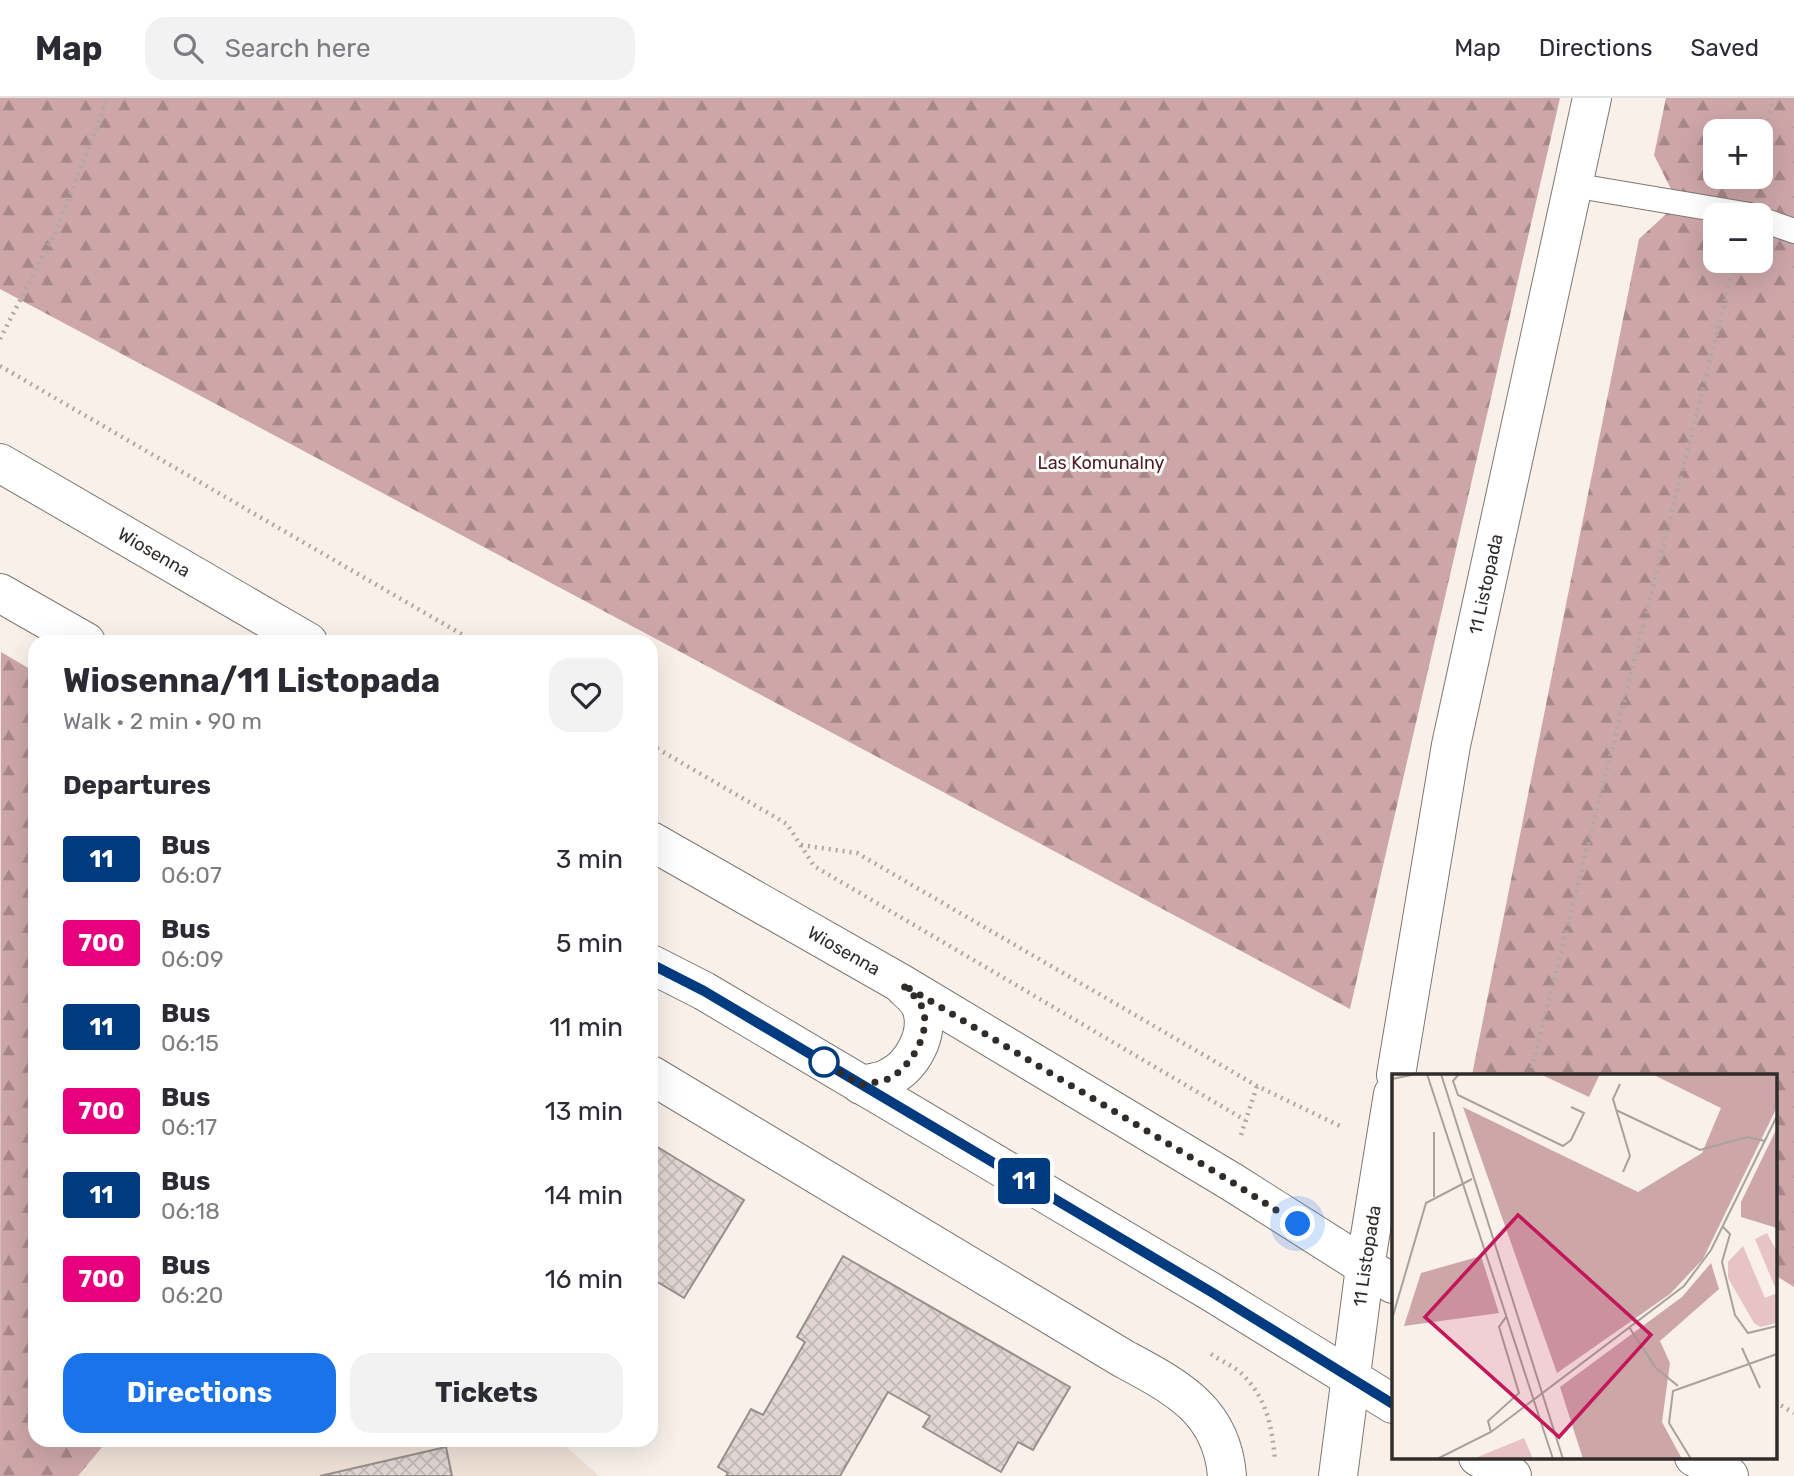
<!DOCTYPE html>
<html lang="en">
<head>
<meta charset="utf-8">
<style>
  body { margin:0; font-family:Rubik,sans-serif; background:#f2f2f3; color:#2b2b33; height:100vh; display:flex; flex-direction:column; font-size:26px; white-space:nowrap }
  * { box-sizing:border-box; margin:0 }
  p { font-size:23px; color:#7c7c81 }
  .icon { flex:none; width:38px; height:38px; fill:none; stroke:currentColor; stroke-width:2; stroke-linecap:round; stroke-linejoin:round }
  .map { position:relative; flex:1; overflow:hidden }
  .drawer { position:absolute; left:28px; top:537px; width:630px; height:812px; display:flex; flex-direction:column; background:#fff; border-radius:21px; box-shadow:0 7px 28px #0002 }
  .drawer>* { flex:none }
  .badge { padding:0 14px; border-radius:5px; font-size:24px; line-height:46px }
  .fabs { position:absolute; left:1703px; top:21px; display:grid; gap:14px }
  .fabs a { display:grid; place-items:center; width:70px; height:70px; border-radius:14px; background:#fff; box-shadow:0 7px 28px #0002; font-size:35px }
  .you { position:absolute; width:35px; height:35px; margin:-18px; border:5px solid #fff; border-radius:50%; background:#1a73e8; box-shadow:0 0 0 10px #1a73e833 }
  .map>.badge { position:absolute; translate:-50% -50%; box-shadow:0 0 0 4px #fff }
  h2 { padding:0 35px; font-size:26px; line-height:63px }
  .round { display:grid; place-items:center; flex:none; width:74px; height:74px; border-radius:21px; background:#f2f2f3 }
  .overview { display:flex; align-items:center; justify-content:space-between; height:119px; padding:0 35px }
  h1 { font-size:33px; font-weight:700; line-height:52px }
  .primary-button { display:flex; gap:14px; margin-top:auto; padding:14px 35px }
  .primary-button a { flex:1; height:80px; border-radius:21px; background:#1a73e8; color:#fff; font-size:28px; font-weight:700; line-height:80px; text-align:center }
  .primary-button a+a { background:#f2f2f3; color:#2b2b33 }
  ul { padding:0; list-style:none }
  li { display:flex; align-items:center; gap:21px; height:84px; padding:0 35px }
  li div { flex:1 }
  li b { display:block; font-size:26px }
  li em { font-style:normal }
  li .badge { min-width:77px; font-weight:700; text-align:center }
  header { display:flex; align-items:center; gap:42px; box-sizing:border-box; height:98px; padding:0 35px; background:#fff; border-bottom:2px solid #e1e1e2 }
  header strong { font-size:33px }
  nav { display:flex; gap:38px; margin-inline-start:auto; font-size:24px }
  .search { width:490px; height:63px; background:#f2f2f3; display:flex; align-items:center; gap:18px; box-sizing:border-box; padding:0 24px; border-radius:21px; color:#7c7c81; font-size:26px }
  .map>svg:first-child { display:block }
  .built { fill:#efe1d6 }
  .forest { fill:url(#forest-firs); fill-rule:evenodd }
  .building { fill:url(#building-cross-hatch); stroke:#988f8b; stroke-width:2 }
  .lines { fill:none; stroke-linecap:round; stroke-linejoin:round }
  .lane-casing { stroke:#7f7872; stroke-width:26 }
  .street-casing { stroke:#7f7872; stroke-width:40 }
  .secondary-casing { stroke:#7f7872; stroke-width:40 }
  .path { stroke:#afa9a4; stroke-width:4.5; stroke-dasharray:2 5; stroke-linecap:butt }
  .lane { stroke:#fff; stroke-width:24 }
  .street { stroke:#fff; stroke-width:38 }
  .secondary { stroke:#fff; stroke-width:38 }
  .line-casing { stroke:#fff; stroke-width:16 }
  .line { stroke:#003b80; stroke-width:10 }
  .walk { stroke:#2f2c2a; stroke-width:7; stroke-dasharray:0 12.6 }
  .stop-dot { fill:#fff; stroke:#003b80; stroke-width:3.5 }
  .labels { text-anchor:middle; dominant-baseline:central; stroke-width:6; stroke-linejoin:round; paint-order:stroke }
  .park-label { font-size:18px; fill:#4f1d24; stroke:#fff }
  .street-label { font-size:18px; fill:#2f2c2a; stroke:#fff }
  .inset-road { fill:none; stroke:#a8a29d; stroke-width:2 }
  .view { fill:#c2185b; fill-opacity:0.15; stroke:#c2185b; stroke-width:3.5 }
  .inset-edge { fill:none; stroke:#2f2c2a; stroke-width:3.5 }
</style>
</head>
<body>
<header>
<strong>Map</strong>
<div class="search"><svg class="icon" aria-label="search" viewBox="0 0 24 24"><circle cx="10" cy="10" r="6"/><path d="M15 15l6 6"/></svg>Search here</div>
<nav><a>Map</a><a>Directions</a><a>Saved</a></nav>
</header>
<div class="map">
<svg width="1794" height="1378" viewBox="0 0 1794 1378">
  <defs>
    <pattern id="forest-firs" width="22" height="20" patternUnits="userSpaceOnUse" patternTransform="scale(1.75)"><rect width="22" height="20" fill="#cda6a8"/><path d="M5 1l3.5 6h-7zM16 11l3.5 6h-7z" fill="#a78789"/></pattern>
    <pattern id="building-cross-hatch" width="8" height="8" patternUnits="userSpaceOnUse" patternTransform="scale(1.75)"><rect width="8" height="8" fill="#e1d6d3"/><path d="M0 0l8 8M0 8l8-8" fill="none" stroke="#c1b8b5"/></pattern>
  </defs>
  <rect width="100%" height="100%" fill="#f8f0e9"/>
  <polygon class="built" points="108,1342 559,1342 599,1378 78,1378"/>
  <g class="forest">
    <polygon points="0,0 1560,0 1350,911 0,191"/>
    <path d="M 1666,0 L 1794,0 L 1794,1189 L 1775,1177 L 1775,977 L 1472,977 L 1639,141 L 1678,105 L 1654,57 ZM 1715,33 L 1760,33 L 1760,79 L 1715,79 ZM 1715,117 L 1760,117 L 1760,163 L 1715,163 Z"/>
    <polygon points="1,554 35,574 35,1342 108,1342 78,1378 0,1378"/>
  </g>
  <g class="building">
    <polygon points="651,1045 744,1102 684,1200 651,1180"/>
    <polygon points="843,1158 1070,1289 1033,1352 1018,1344 1001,1374 923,1329 930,1318 888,1294 840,1378 726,1378 728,1375 718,1369 751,1311 763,1317 805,1244 797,1239"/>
    <polygon points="446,1349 452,1378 320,1378"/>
  </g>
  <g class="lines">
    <defs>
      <g id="lane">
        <polyline points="1572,87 1750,117"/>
        <polyline points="1760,121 1794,133"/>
      </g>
      <path id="street" d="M 651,977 L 1124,1261 C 1176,1289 1222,1312 1227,1378"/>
      <g id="secondary">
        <path id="s1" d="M 0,365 L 308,544"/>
        <polyline points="0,495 86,544"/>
        <path id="s2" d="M 651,743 L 902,886 L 1232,1084 L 1393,1186"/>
        <polyline points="651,866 704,893 1213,1195 1393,1306"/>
        <path id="s3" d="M 1396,977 L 1451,647 L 1592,0"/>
        <path d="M 861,987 C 869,985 881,984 888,980 C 912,969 931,935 921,909 C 918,901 909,894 903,888"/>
        <polyline points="1478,1359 1512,1378"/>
        <polyline points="1694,1359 1729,1378"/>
        <path id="s4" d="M 1338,1378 L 1365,1169 L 1393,996"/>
      </g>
    </defs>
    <use href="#lane" class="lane-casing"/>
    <use href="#street" class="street-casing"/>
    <use href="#secondary" class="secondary-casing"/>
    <g class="path">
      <polyline points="1760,56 1773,0"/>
      <polyline points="0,241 56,133 108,0"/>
      <polyline points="0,268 475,544"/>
      <polyline points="651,647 787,726 814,768 1245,1022"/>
      <polyline points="801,747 857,755 1257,988 1342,1029"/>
      <polyline points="1530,977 1735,163"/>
      <polyline points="1241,1037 1257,988"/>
      <path d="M 1211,1256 C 1221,1263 1236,1269 1244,1278 C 1267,1302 1272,1329 1275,1361"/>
      <polyline points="1775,1304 1794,1315"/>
    </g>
    <use href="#lane" class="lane"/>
    <use href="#street" class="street"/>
    <use href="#secondary" class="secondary"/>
  </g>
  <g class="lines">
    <defs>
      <polyline id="line" points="651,866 704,893 1213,1195 1393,1306"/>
    </defs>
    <use href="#line" class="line-casing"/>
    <use href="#line" class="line"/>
    <path class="walk" d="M 824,964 L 816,960 L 861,987 C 869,985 880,984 888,981 C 911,970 934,931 921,907 C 917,899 907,892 902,886 L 1232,1084 L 1298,1126"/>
  </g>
  <circle class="stop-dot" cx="824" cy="964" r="14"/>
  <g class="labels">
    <g class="park-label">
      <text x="1101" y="365">Las Komunalny</text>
    </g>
    <g class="street-label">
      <text stroke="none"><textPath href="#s1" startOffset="178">Wiosenna</textPath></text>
      <text stroke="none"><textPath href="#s3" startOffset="499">11 Listopada</textPath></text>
      <text stroke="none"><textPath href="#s2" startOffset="222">Wiosenna</textPath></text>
      <text stroke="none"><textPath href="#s4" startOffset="222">11 Listopada</textPath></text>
    </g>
  </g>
  <g transform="translate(1392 976)">
    <rect width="385" height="385" fill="#f8f0e9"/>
    <path d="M 375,159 L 385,178 L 385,218 L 363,165 ZM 351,172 L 373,224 L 385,219 L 385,249 L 368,253 L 362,249 L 336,204 L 336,188 ZM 132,364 L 141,385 L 81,385 Z" fill="#e8c3c5"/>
    <path d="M 148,0 L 208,0 L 197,23 ZM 260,0 L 385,0 L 385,33 L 311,185 L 278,220 L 165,299 L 71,33 L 246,118 L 310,79 L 329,34 ZM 385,54 L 385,154 L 349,143 L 349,128 ZM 89,182 L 107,239 L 12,252 L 29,199 ZM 319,189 L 327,215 L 268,267 L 278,289 L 270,348 L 290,385 L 191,385 L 168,313 L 290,223 Z" fill="#cda6a8"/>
    <path class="inset-road" d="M 35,0 L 161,385M 49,0 L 171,385M 67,0 L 61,7 L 66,21 L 171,72 L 179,66 L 192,39 L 179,33M 0,5 L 24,0M 228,10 L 221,25 L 238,82 L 231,98M 224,36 L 308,76 L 355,63 L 373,67M 42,123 L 42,58M 331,153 L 338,160 L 330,188 L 343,241 L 356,259 L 385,252M 0,245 L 34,129 L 80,105M 237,253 L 264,294 L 286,312M 350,274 L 368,314M 99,358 L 96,347 L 127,319 L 107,253 L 114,243M 45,385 L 99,358 L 292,212 L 319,176 L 385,42M 299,385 L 277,349 L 281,317 L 385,280"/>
    <path class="view" d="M 126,141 L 259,261 L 167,363 L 33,243 Z"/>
    <rect width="385" height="385" class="inset-edge"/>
  </g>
</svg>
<div class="fabs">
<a>+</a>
<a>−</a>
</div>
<div class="you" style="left:1298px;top:1126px"></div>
<b class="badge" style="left:1024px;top:1083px;background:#003b80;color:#fff">11</b>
<section class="drawer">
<div class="overview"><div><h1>Wiosenna/11 Listopada</h1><p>Walk · 2 min · 90 m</p></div><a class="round"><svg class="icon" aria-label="heart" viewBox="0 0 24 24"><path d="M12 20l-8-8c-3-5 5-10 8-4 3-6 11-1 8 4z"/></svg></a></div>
<h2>Departures</h2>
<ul>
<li><span class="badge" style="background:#003b80;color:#fff">11</span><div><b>Bus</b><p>06:07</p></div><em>3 min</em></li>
<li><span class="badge" style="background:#e6007e;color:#fff">700</span><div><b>Bus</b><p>06:09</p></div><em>5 min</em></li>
<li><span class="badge" style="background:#003b80;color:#fff">11</span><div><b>Bus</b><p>06:15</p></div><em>11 min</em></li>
<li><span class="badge" style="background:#e6007e;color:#fff">700</span><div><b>Bus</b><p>06:17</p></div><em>13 min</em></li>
<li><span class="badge" style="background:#003b80;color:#fff">11</span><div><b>Bus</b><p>06:18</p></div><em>14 min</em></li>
<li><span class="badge" style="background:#e6007e;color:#fff">700</span><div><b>Bus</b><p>06:20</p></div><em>16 min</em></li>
</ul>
<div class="primary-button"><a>Directions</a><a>Tickets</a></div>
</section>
</div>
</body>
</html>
